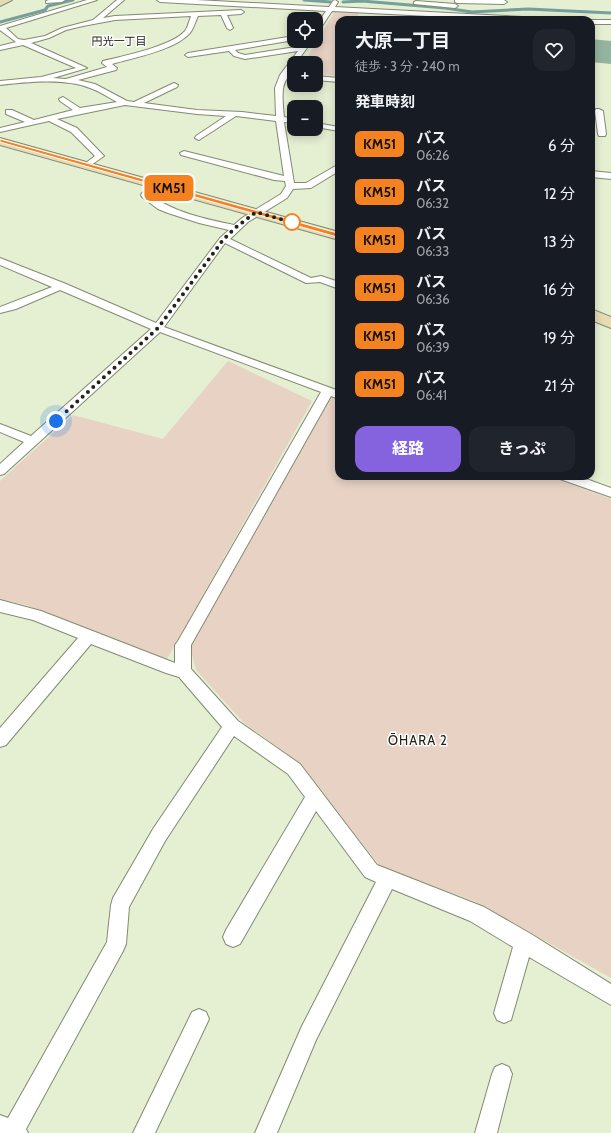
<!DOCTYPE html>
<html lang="ja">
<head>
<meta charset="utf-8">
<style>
  body { margin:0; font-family:Cabin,"Noto Sans JP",sans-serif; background:#20242c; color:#f1f3f6; height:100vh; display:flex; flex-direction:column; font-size:15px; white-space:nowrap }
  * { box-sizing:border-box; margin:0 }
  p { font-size:13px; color:#9ea1a6 }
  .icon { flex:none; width:22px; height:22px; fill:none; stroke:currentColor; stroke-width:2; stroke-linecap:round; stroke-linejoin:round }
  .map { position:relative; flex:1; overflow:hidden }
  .sheet { position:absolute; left:335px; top:16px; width:260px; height:464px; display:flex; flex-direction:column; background:#171b24; border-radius:12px; box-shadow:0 2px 10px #0003 }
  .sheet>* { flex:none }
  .badge { padding:0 8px; border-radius:6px; font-size:14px; line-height:26px }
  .controls { position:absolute; left:287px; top:12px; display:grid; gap:8px }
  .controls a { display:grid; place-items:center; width:36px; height:36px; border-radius:8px; background:#171b24; box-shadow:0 2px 10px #0003; font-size:20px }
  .you { position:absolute; width:20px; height:20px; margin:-10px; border:3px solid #fff; border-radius:50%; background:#1a73e8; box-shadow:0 0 0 6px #1a73e833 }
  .map>.badge { position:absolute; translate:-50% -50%; box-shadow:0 0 0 2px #fff }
  h2 { padding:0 20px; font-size:15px; line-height:36px }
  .round { display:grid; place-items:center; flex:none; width:42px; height:42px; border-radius:12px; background:#20242c }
  .overview { display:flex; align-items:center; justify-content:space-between; height:68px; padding:0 20px }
  h1 { font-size:19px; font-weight:700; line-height:30px }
  .action { display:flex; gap:8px; margin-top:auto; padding:8px 20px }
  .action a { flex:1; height:46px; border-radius:12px; background:#8563de; color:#fff; font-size:16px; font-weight:700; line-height:46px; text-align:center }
  .action a+a { background:#20242c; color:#f1f3f6 }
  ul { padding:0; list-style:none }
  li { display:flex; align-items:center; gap:12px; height:48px; padding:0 20px }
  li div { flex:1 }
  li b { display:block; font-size:15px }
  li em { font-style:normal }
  li .badge { min-width:44px; font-weight:700; text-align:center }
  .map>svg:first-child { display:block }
  .green { fill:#e7d2c4 }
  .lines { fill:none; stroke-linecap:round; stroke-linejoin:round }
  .stream { stroke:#769f9c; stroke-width:3 }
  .building { fill:#95b49f }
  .street-casing { stroke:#828b71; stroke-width:2 }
  .secondary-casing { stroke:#828b71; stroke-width:2 }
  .street { fill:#fff; fill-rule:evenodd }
  .secondary { fill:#e6dbb5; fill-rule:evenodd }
  .line { fill:#f58220; stroke:#fff }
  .walk { stroke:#202419; stroke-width:4; stroke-dasharray:0 7.2 }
  .stop-dot { fill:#fff; stroke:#f58220; stroke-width:2 }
  .labels { text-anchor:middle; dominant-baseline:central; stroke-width:3; stroke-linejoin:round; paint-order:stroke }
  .far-neighbourhood-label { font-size:11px; fill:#202419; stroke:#fff }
  .neighbourhood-label { font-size:13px; letter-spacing:1px; fill:#202419; stroke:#fff }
</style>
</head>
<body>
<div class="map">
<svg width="611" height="1133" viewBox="0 0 611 1133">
  <rect width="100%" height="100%" fill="#e5efd2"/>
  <g class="green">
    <polygon points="335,11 359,12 356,20 339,20 339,76 316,74 316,63 304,63"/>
    <polygon points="228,361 312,401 167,659 23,604 0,600 0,481 73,415 163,439"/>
    <polygon points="329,394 339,398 339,476 549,476 611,499 611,978 474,901 380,866 296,761 244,723 196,670 190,647"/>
  </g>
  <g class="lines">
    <g class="stream">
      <polyline points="304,0 331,2"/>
      <polyline points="343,2 362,1 445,8 472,12 528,9 611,13"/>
      <polyline points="0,22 45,10 48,6 73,0"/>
    </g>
  </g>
  <polygon class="building" points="591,39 611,41 611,64 591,62"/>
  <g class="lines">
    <defs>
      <g id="street">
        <polygon points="49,0 65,0 62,2 46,3 46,1"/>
        <path d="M 87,0 L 97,0 L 6,28 L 18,39 L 24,40 L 45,36 L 62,28 L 93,20 L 117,0 L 124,0 L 103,18 L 115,16 L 241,10 L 244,12 L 241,14 L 227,15 L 233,28 L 230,30 L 227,28 L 221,15 L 198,16 C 195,22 194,28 190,33 C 175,50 133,58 112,64 L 117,68 L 116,70 L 78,80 L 95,84 L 127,101 L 134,102 L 174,83 L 178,85 L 177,87 L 144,103 L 197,110 L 242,112 L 276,116 L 275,88 L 280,75 L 298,51 L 245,59 L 234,56 L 229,51 L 188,57 L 185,55 L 188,53 L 294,36 L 294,40 L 235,50 L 238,53 L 245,55 L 302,46 L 306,41 L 312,41 L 296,63 L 294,63 C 294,71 284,79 283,89 C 282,98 283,108 284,117 L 294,119 L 294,123 L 284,122 L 294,183 L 306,183 L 339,164 L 339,171 L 311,188 L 293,189 L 287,198 L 248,222 L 230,239 L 311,278 L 321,276 L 339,282 L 339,289 L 320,282 L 306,283 L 225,243 L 164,327 L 339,391 L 339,399 L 331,396 L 191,645 L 191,669 L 238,721 L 300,764 L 377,865 L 484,907 L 531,934 L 611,984 L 611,1005 L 529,957 L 511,1020 L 504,1023 L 497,1020 L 494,1013 L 513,947 L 470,921 L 392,889 L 316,1040 L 277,1133 L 255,1133 L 302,1026 L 376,882 L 365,877 L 316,811 L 240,944 L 233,947 L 226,944 L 223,937 L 226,930 L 305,797 L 288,774 L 234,736 L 165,841 L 129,907 L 126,944 L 123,951 L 26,1129 L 28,1133 L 0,1133 L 0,1115 L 8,1118 L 107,942 L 111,905 L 113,898 L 153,829 L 222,727 L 179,677 L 166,673 L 91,644 L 6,745 L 0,747 L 0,728 L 78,638 L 33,620 L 0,612 L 0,600 L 41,611 L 175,663 L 175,645 L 178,641 L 321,392 L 160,332 L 4,474 L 0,475 L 0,464 L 24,442 L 0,432 L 0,424 L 31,436 L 151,329 L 60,290 L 16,309 L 0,313 L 0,307 L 52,287 L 0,265 L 0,258 L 66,284 L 156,323 L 220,238 L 229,230 L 199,223 L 168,213 L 158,209 L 142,197 L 141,195 L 142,193 L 155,183 L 161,183 L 162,185 L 151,195 C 175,213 205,219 234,225 L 242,218 L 281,194 L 286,186 L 285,181 L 274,180 L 181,155 L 180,153 L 184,151 L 284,176 L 276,121 L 236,116 L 199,140 L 195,138 L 196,136 L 226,116 L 197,114 L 125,105 L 57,119 L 77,128 L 104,156 L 87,168 L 83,165 L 95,156 L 71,132 L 49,121 L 0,132 L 0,128 L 25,122 L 6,114 L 6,110 L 12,110 L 34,120 L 73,110 L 60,101 L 59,99 L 63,97 L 80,108 L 117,102 C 108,97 99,91 90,88 C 64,78 27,82 0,85 L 0,81 L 41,77 L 76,68 L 23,45 L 0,50 L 0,46 L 16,42 L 0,30 L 0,26 ZM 191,16 C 189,21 188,27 185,31 C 172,46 124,56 103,61 L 102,63 L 107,67 L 66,79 L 53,78 L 87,68 L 31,43 L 49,38 L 66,30 L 83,26 L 115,20 Z"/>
        <polygon points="157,0 196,0 329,7 333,1 335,0 338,2 335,7 542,18 545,20 505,20 332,11 318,32 316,33 316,26 326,11 160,2"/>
        <polygon points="455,0 504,0 507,2 504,4 457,3 455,2"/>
        <polygon points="416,1 455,4 458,6 455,8 414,4 414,2"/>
        <rect x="591" y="20" width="20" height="4"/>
        <polygon points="316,76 339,78 339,82 316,80"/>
        <polygon points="596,109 599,109 603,111 606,134 605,136 599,136 598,134 595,111"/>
        <polygon points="316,123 339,127 339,131 316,127"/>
        <polygon points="591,171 611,173 611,179 591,177"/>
        <polygon points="559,476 578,476 611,488 611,497 560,479"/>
        <polygon points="199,1009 206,1012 209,1019 155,1133 133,1133 192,1012"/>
        <polygon points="502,1064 509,1067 512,1074 497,1133 475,1133 492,1074 495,1067"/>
      </g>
      <g id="secondary">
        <polygon points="0,0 12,0 0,6"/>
        <polygon points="0,138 339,232 339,240 0,145"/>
        <polygon points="591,309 611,317 611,328 591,320"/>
      </g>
    </defs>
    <use href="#street" class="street-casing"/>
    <use href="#secondary" class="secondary-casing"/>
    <use href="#street" class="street"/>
    <use href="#secondary" class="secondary"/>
  </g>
  <polygon class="line" points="0,139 341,234 342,236 337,237 0,142"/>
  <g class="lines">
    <polyline class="walk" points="56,421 158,328 223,240 235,228 256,212 298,224 292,222"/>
  </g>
  <circle class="stop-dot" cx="292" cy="222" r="8"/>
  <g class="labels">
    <g class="far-neighbourhood-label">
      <text x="119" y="41">円光一丁目</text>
    </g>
    <g class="neighbourhood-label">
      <text x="418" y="740">ŌHARA 2</text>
    </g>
  </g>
</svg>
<div class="controls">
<a><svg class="icon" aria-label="locate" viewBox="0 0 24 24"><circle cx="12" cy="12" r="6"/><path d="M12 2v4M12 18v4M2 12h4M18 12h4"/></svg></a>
<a>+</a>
<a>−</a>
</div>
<div class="you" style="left:56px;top:421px"></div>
<b class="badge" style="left:169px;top:188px;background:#f58220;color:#111">KM51</b>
<section class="sheet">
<div class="overview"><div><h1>大原一丁目</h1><p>徒歩 · 3 分 · 240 m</p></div><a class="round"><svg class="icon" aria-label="heart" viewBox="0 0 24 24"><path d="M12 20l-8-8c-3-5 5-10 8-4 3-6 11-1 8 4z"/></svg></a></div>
<h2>発車時刻</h2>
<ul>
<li><span class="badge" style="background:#f58220;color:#111">KM51</span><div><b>バス</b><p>06:26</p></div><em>6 分</em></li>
<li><span class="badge" style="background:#f58220;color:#111">KM51</span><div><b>バス</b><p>06:32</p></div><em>12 分</em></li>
<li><span class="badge" style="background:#f58220;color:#111">KM51</span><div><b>バス</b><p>06:33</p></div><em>13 分</em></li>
<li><span class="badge" style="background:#f58220;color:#111">KM51</span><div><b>バス</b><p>06:36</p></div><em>16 分</em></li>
<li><span class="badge" style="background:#f58220;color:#111">KM51</span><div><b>バス</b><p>06:39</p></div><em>19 分</em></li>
<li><span class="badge" style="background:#f58220;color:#111">KM51</span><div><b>バス</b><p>06:41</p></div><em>21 分</em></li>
</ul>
<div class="action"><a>経路</a><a>きっぷ</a></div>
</section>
</div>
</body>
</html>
